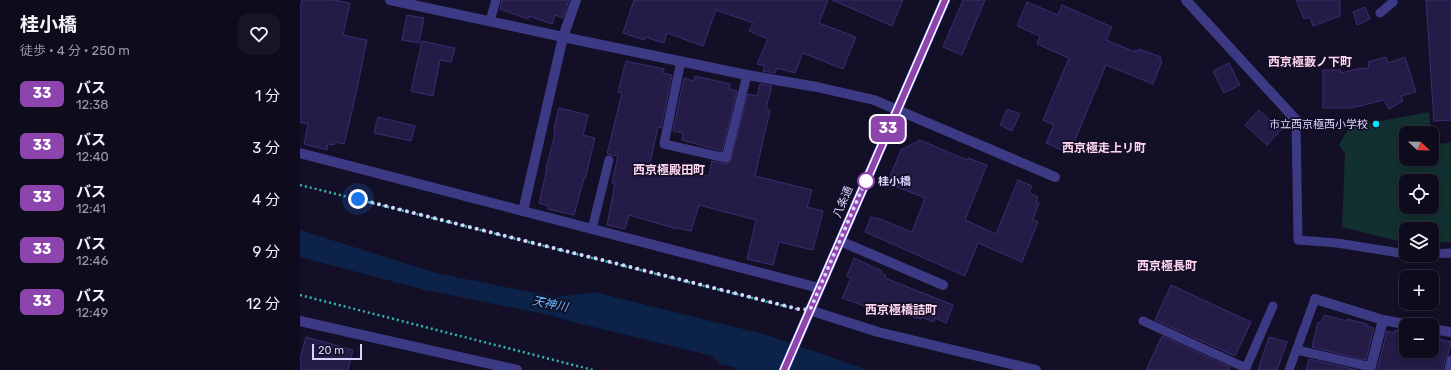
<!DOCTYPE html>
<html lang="ja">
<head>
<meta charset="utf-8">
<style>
  body { margin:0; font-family:Rubik,"Noto Sans JP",sans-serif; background:#171425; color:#f1f3f6; height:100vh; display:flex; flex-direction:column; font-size:15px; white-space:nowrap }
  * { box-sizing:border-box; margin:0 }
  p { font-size:13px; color:#9b9ba3 }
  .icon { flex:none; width:22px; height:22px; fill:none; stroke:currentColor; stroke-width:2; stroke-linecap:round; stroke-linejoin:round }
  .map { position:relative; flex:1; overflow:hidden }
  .details { display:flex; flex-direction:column; background:#0e0b1c; width:300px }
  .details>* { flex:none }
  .badge { padding:0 8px; border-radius:6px; font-size:14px; line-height:26px }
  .needle { width:26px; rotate:112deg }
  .fabs { position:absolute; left:1099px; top:126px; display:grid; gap:8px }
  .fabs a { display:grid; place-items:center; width:40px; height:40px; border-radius:8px; background:#0e0b1c; box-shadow:0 2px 6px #0003,0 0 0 1px #2e2b3b; font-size:20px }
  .scale { position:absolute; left:12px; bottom:10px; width:50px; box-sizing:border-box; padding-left:4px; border:2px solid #d9d4ff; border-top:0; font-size:11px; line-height:14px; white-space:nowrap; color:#d9d4ff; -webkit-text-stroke:3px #130f26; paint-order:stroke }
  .you { position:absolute; width:20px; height:20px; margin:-10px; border:3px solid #fff; border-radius:50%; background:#1a73e8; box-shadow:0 0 0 6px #1a73e833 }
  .map>.badge { position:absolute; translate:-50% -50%; box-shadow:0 0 0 2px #fff }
  .round { display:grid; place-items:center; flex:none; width:42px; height:42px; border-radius:12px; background:#171425 }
  .overview { display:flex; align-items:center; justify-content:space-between; height:68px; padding:0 20px }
  h1 { font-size:19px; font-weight:700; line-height:30px }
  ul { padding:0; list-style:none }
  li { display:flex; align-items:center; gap:12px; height:52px; padding:0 20px }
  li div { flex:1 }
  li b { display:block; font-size:15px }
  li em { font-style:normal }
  li .badge { min-width:44px; font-weight:700; text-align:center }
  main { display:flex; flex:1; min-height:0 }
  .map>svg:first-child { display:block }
  .green { fill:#12302f; fill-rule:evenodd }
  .water { fill:#0c2248 }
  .building { fill:#241b47; stroke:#3b2d73 }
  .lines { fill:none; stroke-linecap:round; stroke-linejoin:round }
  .path { stroke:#2fb8b0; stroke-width:2.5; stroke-dasharray:2 3; stroke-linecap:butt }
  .lane { stroke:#3d3a85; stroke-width:9 }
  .street { stroke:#3d3a85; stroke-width:10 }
  .secondary { stroke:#6f6bff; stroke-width:10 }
  .line-casing { stroke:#fff; stroke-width:9 }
  .line { stroke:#8e44ad; stroke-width:6 }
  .walk { stroke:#d9d4ff; stroke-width:4; stroke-dasharray:0 7.2 }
  .poi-dot { fill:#00e5ff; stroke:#130f26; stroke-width:1.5 }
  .stop-dot { fill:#fff; stroke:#8e44ad; stroke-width:2 }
  .labels { text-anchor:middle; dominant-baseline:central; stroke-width:3.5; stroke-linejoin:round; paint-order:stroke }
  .poi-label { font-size:11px; fill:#d9d4ff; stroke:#130f26; text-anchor:end }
  .stop-label { font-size:11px; font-weight:bold; fill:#d9d4ff; stroke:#130f26; text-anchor:start }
  .street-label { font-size:11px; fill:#d9d4ff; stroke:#130f26 }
  .neighbourhood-label { font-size:12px; font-weight:bold; fill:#ffd6f0; stroke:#130f26 }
  .water-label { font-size:12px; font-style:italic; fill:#62b6ff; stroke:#130f26 }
</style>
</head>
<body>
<main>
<section class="details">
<div class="overview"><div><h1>桂小橋</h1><p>徒歩 · 4 分 · 250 m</p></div><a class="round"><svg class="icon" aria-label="heart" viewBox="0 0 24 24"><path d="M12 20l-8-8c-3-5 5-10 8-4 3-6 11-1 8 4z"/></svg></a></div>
<ul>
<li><span class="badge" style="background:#8e44ad;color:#fff">33</span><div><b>バス</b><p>12:38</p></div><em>1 分</em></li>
<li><span class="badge" style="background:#8e44ad;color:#fff">33</span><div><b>バス</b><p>12:40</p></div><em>3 分</em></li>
<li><span class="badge" style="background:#8e44ad;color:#fff">33</span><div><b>バス</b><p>12:41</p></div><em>4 分</em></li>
<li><span class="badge" style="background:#8e44ad;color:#fff">33</span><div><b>バス</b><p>12:46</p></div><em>9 分</em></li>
<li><span class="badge" style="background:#8e44ad;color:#fff">33</span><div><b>バス</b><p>12:49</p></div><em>12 分</em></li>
</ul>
</section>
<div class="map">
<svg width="1151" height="370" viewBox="0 0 1151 370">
  <rect width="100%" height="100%" fill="#130f26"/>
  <path class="green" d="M 1129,112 L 1131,133 L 1106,133 L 1106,159 L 1132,159 L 1132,142 L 1132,144 L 1151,143 L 1151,242 L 1132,243 L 1132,229 L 1106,229 L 1106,243 L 1042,227 L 1045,154 L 1039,145 L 1049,127 ZM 1106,181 L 1132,181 L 1132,207 L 1106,207 Z"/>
  <polygon class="water" points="0,230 136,273 255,297 294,292 467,335 568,370 437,370 434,367 419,364 413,356 277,323 249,315 125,290 0,257"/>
  <g class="building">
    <polygon points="2,0 34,0 50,3 43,35 67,40 55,98 44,144 35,142 34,145 28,144 27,150 4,144 8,124 0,122 0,8"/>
    <polygon points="202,0 269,0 263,18 255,15 252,24 229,16 228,19 200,9"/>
    <polygon points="334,0 528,0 519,23 556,37 543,69 503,53 495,73 477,68 475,73 463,71 465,66 457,64 468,39 449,31 453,23 416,10 403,46 367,33 364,43 345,37 344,40 323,33"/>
    <polygon points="532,0 603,0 592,26"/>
    <polygon points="663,0 685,0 662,55 643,47"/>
    <polygon points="996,0 1040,0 1040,16 1013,26 1010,17 1004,19"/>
    <polygon points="1126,0 1151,0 1151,120 1134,121"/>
    <polygon points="727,2 758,15 762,5 812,27 806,40 835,52 835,50 838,51 839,49 861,57 860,60 862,61 853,84 806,65 770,152 767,150 766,152 746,143 754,125 743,120 769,58 737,44 740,36 717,26"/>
    <polygon points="1065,7 1070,19 1057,25 1053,12"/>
    <polygon points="107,15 124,18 119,43 102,40"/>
    <polygon points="122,41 155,48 151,62 140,60 133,96 111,91"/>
    <polygon points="1086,57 1088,63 1105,57 1116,92 1101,96 1103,101 1089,109 1084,100 1051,108 1023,108 1023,70 1041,70 1041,73 1057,69 1069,68 1068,62"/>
    <polygon points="326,61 364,69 363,73 372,75 361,128 358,127 350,163 383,171 383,170 409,176 412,161 425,164 430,162 448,94 457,96 460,84 472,86 466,108 470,110 455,176 512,190 507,207 523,211 513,250 479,242 473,265 447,259 456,220 399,205 391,231 377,228 377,229 329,215 325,229 307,225 315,183 312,183 318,156 307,154 322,93 318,92"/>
    <polygon points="929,63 940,85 924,93 913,71"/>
    <polygon points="395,76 430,84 429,89 437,91 422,151 382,140 383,133 373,131 384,78 394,81"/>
    <polygon points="259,108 288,115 283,135 295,138 285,179 284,178 274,215 248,209 249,206 239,203 247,169 246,169 254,138 255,127 254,127"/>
    <polygon points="707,109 720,114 712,131 700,125"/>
    <polygon points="959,110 981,130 967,145 945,125"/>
    <polygon points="78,117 115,126 111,141 74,133"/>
    <polygon points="620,140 667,160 668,158 687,165 665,220 696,234 718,180 732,186 729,193 738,197 736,202 739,203 733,219 738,222 722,262 678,243 665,276 565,232 571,217 577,219 578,218 612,232 625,198 592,185 589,179 601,150"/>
    <polygon points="554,258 582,271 581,273 586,275 585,278 653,305 646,323 635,318 634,322 622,317 621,319 593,311 592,313 572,305 570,308 542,298 551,278 547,276"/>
    <polygon points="871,285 951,322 935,356 855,320"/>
    <polygon points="1024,315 1047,321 1047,319 1067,324 1067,326 1074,328 1066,360 1012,347 1018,322 1021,323"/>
    <polygon points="1095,330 1106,332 1106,351 1132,351 1132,337 1151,342 1148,355 1145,359 1143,370 1077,370 1087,331 1094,333"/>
    <polygon points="862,336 930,367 929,370 846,370"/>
    <polygon points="6,337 53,350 48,370 0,370 0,359"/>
    <polygon points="969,337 987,342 977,370 958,370"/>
    <polygon points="1009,359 1057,370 1006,370"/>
  </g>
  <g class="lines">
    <g class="path">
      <polyline points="0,185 496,309"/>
      <polyline points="0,295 293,370"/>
    </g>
    <g class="lane">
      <polyline points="1080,13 1093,2 1092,0"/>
      <polyline points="190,21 196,0"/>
      <polyline points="381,61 364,144 426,158 447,75"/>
      <polyline points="996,120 998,240 1037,243 1106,254"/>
      <polyline points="292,229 309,160"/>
      <polyline points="1132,254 1151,253"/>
      <polyline points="843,321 946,368"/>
      <polyline points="997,350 1071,367"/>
      <polyline points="945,370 973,306"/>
      <polyline points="989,370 1015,299"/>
      <polyline points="1149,370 1151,360"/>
    </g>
    <g class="street">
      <polyline points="90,0 263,37 447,75 517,87 574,100 755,177"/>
      <polyline points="886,0 996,120"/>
      <polyline points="0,153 519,288"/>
      <polyline points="223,211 263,37 276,0"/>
      <polyline points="540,241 643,285"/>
      <polyline points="1015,299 1083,320 1110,325"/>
      <polyline points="509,310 578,332 736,370"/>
      <polyline points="0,321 217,370"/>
      <polyline points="1132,329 1151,332"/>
      <polyline points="1070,370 1083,320"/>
    </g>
    <polyline class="secondary" points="484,370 645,0"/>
  </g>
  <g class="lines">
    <defs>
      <polyline id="line" points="484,370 645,0"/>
    </defs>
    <use href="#line" class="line-casing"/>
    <use href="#line" class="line"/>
    <polyline class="walk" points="58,199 498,309 510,310 568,175 566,181"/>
  </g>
  <circle class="poi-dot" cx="1076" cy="124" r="4"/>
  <circle class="stop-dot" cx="566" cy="181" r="8"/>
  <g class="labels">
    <g class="poi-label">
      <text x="1068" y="124">市立西京極西小学校</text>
    </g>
    <g class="stop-label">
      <text x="578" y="181">桂小橋</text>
    </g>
    <g class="street-label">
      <text transform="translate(543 202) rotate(-67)">八条通</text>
    </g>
    <g class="neighbourhood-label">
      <text x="1010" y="62">西京極藪ノ下町</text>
      <text x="804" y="148">西京極走上リ町</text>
      <text x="369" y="170">西京極殿田町</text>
      <text x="867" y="266">西京極長町</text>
      <text x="601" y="310">西京極橋詰町</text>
    </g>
    <g class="water-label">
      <text transform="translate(250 304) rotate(11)">天神川</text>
    </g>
  </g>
</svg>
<div class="fabs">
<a><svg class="needle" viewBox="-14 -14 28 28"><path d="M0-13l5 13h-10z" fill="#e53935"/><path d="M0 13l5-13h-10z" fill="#9b9ba3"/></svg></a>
<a><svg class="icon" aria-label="locate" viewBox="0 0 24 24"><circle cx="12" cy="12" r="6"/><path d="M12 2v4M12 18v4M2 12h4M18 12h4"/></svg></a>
<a><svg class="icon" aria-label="layers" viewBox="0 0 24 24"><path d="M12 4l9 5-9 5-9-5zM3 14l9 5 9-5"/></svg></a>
<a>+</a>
<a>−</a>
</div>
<div class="scale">20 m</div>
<div class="you" style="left:58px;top:199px"></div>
<b class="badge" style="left:588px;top:129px;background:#8e44ad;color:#fff">33</b>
</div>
</main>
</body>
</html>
